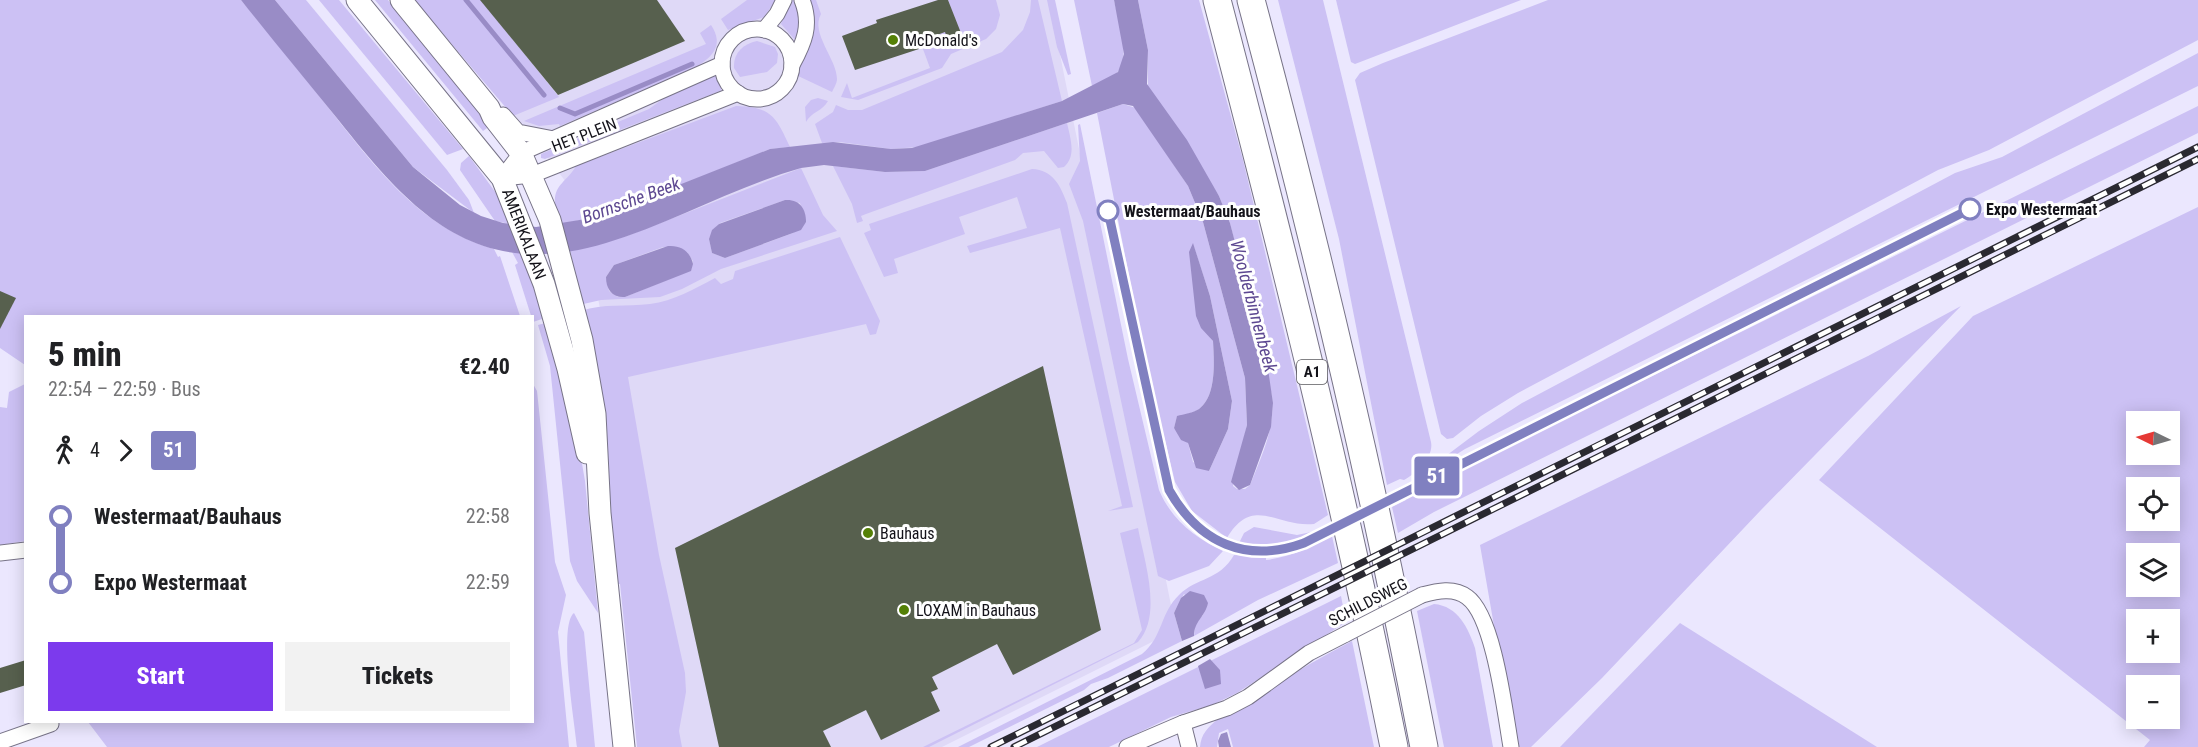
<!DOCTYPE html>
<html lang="en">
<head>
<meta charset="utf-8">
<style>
  body { margin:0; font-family:"Roboto Condensed",sans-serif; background:#f2f2f2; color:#202124; height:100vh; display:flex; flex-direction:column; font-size:22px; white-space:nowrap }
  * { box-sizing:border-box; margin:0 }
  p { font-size:20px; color:#757577 }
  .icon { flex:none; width:33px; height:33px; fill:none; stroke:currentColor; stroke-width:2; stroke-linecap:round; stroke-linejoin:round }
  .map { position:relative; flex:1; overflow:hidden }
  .drawer { position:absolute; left:24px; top:315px; width:510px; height:408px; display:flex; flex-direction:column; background:#fff; border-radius:0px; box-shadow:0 3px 15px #0003 }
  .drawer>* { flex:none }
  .badge { padding:0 12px; border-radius:4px; font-size:21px; line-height:39px }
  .needle { width:39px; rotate:275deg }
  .fabs { position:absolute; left:2126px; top:411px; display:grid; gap:12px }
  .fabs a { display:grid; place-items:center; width:54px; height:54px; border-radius:0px; background:#fff; box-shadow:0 3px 15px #0003; font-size:30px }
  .map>.badge { position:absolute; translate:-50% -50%; box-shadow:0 0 0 3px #fff }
  .legs { display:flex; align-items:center; gap:9px; height:66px; padding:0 24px; font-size:20px }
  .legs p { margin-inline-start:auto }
  .head { display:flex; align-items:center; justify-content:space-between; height:102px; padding:0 24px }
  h1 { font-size:33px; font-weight:800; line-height:45px }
  .button { display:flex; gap:12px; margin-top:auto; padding:12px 24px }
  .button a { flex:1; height:69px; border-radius:0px; background:#7c3aed; color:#fff; font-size:24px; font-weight:800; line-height:69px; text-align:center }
  .button a+a { background:#f2f2f2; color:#202124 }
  ul { padding:0 24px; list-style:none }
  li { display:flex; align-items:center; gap:21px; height:66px; font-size:22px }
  li i { display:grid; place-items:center; width:9px; height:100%; margin:0 8px; background:currentColor }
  li i::after { content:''; width:15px; height:15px; margin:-8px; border:4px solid; border-radius:50%; background:#fff }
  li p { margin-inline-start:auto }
  li:first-child i { background:linear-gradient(#0000 50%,currentColor 0) }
  li:last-child i { background:linear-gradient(currentColor 50%,#0000 0) }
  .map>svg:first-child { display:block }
  .built { fill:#dfd9f7 }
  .green { fill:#ccc1f4; fill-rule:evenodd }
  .water { fill:#998cc6 }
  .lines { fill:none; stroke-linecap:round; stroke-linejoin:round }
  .stream { stroke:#998cc6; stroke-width:5 }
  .building { fill:#57604e }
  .minor-casing { stroke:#777387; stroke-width:17 }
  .secondary-casing { stroke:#777387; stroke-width:23 }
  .motorway-casing { stroke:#777387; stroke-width:29 }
  .minor { stroke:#fff; stroke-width:15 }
  .secondary { stroke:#fff; stroke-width:21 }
  .motorway { stroke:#fff; stroke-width:27 }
  .rail-casing { stroke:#2a2931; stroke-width:7 }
  .rail { stroke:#fff; stroke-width:4.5; stroke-dasharray:14; stroke-linecap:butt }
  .minor-bridge-casing { stroke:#777387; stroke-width:17; stroke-linecap:butt }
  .minor-bridge { stroke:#fff; stroke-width:15 }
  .line-1-casing { stroke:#fff; stroke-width:14 }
  .line-1 { stroke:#8080c0; stroke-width:9 }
  .poi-dot { fill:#548006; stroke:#fff; stroke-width:2 }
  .stop-1-dot { fill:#fff; stroke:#8080c0; stroke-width:3 }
  .labels { text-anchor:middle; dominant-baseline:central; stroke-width:6; stroke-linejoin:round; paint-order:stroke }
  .shield { fill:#fff; stroke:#5a595e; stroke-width:1.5 }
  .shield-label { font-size:15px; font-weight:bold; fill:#131219 }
  .poi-label { font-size:16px; fill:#131219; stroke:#fff; text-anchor:start }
  .street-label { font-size:16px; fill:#131219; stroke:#fff }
  .stop-label { font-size:16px; font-weight:bold; fill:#131219; stroke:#fff; text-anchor:start }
  .water-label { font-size:18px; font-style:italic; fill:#5d4891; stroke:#fff }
</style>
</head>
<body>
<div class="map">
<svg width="2198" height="747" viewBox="0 0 2198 747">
  <rect width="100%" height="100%" fill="#ebe7fe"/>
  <polygon class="built" points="427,0 1049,0 1176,630 942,747 668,747 631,474 589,250 569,186"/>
  <g class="green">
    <path d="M 0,0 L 241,0 C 270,35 299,71 327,106 C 374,165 418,227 494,249 L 498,257 L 500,256 L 520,316 L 26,316 L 25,365 L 0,348 Z"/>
    <polygon points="275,0 306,0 447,170 469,200 474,213 413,167"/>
    <polygon points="319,0 339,0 463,149 447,155"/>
    <polygon points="375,0 388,0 491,125 483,131"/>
    <polygon points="414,0 481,0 559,97 513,116"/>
    <polygon points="747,0 776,0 764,17 728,30 721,19"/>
    <path d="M 796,0 C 801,13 801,28 796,41 L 781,24 L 790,1 Z"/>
    <path d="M 809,0 L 816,0 L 821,14 C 810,33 837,59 837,79 C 837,83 834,88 832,92 L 796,75 C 810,43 818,36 809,0 Z"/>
    <polygon points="948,0 996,0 1000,15 996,29 986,39 951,54 942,68 858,100 841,97 847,83 852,98 930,68 920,41 945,32 960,32"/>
    <polygon points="1031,0 1038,0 1062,101 918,147 891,149 840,142 822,143 815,124 833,112 836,105 848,110 862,110 1002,52 1023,30 1030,12"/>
    <polygon points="1047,0 1055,0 1071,74 1068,75 1057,47"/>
    <path d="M 1074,0 L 1114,0 C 1118,20 1132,56 1117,73 C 1111,79 1100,83 1092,86 Z"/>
    <path d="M 1138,0 L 1199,0 L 1243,160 L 1328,515 L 1314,524 C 1277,528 1253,494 1227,538 L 1192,511 L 1175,482 L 1145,357 L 1097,113 L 1123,104 L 1136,108 L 1188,186 L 1203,222 L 1245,378 L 1247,425 L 1233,486 L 1237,489 L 1245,489 L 1250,485 C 1262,455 1275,429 1272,396 L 1230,223 L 1219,196 L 1148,87 L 1148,50 ZM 1193,244 L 1210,296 L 1232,401 L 1228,429 L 1209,471 L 1193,462 L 1188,443 L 1174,428 L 1177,417 C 1184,415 1193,413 1199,409 C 1217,396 1214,360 1213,341 L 1208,335 Z"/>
    <path d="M 1278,0 L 1323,0 L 1431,442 C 1434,457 1417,473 1404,480 L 1400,479 L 1387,485 L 1339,239 Z"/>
    <polygon points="1336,0 1521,0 1355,64 1351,62"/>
    <polygon points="1548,0 2198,0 2198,40 1989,150 1938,170 1518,393 1481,416 1453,438 1447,439 1441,434 1355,80 1360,73 1383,63"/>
    <path d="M 711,25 C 725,46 712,58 692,69 L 560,126 L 559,124 L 539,126 L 524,121 L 706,44 L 700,33 Z"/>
    <path d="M 757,41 L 775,47 L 778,54 L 777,63 L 767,72 L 740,77 L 734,68 C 733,53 743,44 757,41 Z"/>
    <polygon points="2198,53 2198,86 1465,449 1402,489 1479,431 1522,403 1955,173 2002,157"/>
    <polygon points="714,74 722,88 720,91 545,159 541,158 541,154 649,109 682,85"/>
    <path d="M 818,98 L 828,101 C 823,111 811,112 806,122 L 805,107 L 811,100 Z"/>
    <path d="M 736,106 C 772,107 776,117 790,147 L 770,149 L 608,214 L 562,224 L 559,214 L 557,214 C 549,185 566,184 576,166 Z"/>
    <polygon points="2198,106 2198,133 1434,512 1398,533 1392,507 1406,500 1405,498"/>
    <path d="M 1067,123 C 1070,137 1077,156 1064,167 L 1058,168 L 1044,151 L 1023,153 L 1015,160 L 866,214 L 861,216 L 863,221 L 857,223 L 852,204 L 833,166 L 885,172 L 925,171 Z"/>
    <path d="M 1080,124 L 1128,359 L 1159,490 C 1171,519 1195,538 1223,551 L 1209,566 L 1169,581 L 1158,576 L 1083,221 L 1069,184 L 1080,161 L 1078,125 Z"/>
    <polygon points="469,156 504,204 507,209 503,211 510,224 495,221 460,170 461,163"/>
    <path d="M 801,168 L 823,215 L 837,231 L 721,269 L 682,289 L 660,297 L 601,300 L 579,305 L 569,266 L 573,264 L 570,251 L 627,236 ZM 785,200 L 800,203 L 806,222 L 793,233 L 725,258 L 712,253 L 709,239 L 713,230 L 720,223 ZM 663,247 L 687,252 L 693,261 L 691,270 L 625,297 L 618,297 L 609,291 L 606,277 L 614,265 Z"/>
    <path d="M 1032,169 C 1053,170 1060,185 1067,203 L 1133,507 L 1108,511 L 1122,506 L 1060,228 L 970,253 L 967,246 L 1027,228 L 1017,197 L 959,217 L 965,234 L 894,259 L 898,273 L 884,277 L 864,233 L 871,230 L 869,224 Z"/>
    <path d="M 2198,207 L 2198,747 L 2144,747 L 2150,740 L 1819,480 L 1973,316 ZM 2136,422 L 2169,422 L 2169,454 L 2136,454 ZM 2136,488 L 2169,488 L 2169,520 L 2136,520 ZM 2136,554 L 2169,554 L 2169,586 L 2136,586 ZM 2136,620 L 2169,620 L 2169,652 L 2136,652 ZM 2136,686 L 2169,686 L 2169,718 L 2136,718 Z"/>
    <path d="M 840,237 L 880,321 L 876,334 L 870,335 L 866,324 L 628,377 L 659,555 L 685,673 L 686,692 L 679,731 L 682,747 L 637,747 L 620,584 L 618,584 L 581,311 C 604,303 626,307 650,304 C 674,301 694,289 715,278 L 721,284 L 733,279 L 735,271 Z"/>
    <polygon points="512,252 523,253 548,317 533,322 515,265 518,263"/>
    <polygon points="1961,306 1761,510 1602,678 1531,747 1515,747 1480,545 1868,356"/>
    <polygon points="549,322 576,429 585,481 598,613 577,581 570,561 550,366 538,325"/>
    <polygon points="25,384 25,541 0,545 0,407 7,408 9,392"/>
    <polygon points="533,384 537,391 555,562 566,595 558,632 569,747 107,747 88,722 532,722"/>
    <path d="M 1254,527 L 1297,535 L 1316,531 C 1291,543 1267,550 1239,543 L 1244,533 Z"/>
    <path d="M 1138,528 C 1144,560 1163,615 1138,642 L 929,747 L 923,747 L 1134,643 L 1142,630 L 1120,533 Z"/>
    <path d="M 1332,536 L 1338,563 L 1258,600 L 1194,636 L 1195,623 L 1203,615 L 1184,594 L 1174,613 L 1182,641 L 1108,678 L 1091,684 L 1084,690 L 969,747 L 958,747 L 1142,654 C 1163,637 1160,613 1179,595 C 1197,577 1219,581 1234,555 L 1266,557 L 1266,560 C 1291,557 1311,547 1332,536 Z"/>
    <polygon points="1341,596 1346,622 1237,693 1212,705 1171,717 1109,747 1037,747"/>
    <path d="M 1434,604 C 1458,606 1468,628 1475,648 L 1493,747 L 1444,747 L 1417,611 Z"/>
    <path d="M 574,613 L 584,632 L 595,747 L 577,747 C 575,724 558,625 574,613 Z"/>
    <polygon points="1680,623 1877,747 1560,747"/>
    <path d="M 1352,641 L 1374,747 L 1233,747 L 1228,729 L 1219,733 L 1217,747 L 1200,747 C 1201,734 1208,727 1218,719 C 1263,693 1305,665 1352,641 Z"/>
  </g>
  <g class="water">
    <path d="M 241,0 L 275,0 L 413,167 L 460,205 L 481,216 L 503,223 L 536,227 L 598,217 L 770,149 L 833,142 L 891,149 L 912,148 L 1062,101 L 1118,72 L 1124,54 L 1114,0 L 1138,0 L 1148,50 L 1147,84 L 1187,140 L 1219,196 L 1230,223 L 1268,369 L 1273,403 L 1271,427 L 1250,485 L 1239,490 L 1231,482 L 1247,425 L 1245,378 L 1203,222 L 1188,186 L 1133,106 L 1123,104 L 925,171 L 885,172 L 824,165 L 801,168 C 734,187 672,223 606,243 C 473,283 410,210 336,117 C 304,78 272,39 241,0 Z"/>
    <path d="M 785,200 C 800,199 806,209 806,222 L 801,230 L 725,258 L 712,253 L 709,239 L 712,230 L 719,224 Z"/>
    <path d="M 1193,243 L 1210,296 L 1232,401 L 1228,429 L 1209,471 L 1196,468 L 1188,443 L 1181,440 L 1174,428 L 1177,416 C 1184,414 1193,413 1199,409 C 1217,396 1214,360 1213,341 L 1201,328 L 1196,316 L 1189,252 Z"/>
    <path d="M 668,246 C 681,245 690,251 693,264 L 691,271 L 625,297 C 612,298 606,289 606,277 L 614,265 Z"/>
    <path d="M 1190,591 L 1204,595 L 1208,603 C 1205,617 1194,621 1194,636 L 1182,641 L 1174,613 L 1181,598 Z"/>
    <polygon points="1210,659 1220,670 1221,684 1205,689 1198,666"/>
    <polygon points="1227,732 1231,747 1219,747 1218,741 1221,734"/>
  </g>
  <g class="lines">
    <g class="stream">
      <polyline points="466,0 544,95"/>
      <polyline points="560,108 575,114 692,64"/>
    </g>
  </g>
  <g class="building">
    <polygon points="480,0 657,0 685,41 558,95"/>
    <polygon points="938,0 948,0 961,33 947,38 945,32 916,43 919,49 855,70 842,36 877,23 876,20"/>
    <polygon points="0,291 16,298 0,329"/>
    <polygon points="1043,366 1101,630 1013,675 997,644 932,677 938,689 931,692 940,711 881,740 866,710 823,731 831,747 719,747 675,548"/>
    <polygon points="26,660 26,685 0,693 0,668"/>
  </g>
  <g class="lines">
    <defs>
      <g id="minor">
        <circle cx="757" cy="64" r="35"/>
        <polyline points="764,30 777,14 784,0"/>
        <path d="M 792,65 C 804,43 812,25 802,0"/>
        <polyline points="503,115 518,132 554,139"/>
        <polyline points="502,178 521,153 722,64"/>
        <polyline points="502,178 532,175 738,93"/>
        <polyline points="0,553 26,550"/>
        <path d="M 1422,595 C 1437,591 1454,587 1467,597 C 1494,616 1505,713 1511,747"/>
        <polyline points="1183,723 1189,747"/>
        <polyline points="0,742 51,724"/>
        <polyline points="1127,747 1183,723 1227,708 1248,697 1309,653 1346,634"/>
      </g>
      <g id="secondary">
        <polyline points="357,0 502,178 544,284 568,369 587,453"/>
        <polyline points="401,0 489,108 493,117 521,153 550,220 582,340 595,414 600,513 624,747"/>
      </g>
      <g id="motorway">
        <path d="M 1217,0 C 1282,248 1344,496 1394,747"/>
        <path d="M 1251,0 C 1317,247 1376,496 1424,747"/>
      </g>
    </defs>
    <use href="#minor" class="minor-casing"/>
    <use href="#secondary" class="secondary-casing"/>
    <use href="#motorway" class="motorway-casing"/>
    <use href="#minor" class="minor"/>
    <use href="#secondary" class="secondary"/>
    <use href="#motorway" class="motorway"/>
    <defs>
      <g id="rail">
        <polyline points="991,747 2198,147"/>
        <polyline points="1014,747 2198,159"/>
      </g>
    </defs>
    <use href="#rail" class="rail-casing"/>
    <use href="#rail" class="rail"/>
    <defs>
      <polyline id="minor-bridge" points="1346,634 1422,595"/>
    </defs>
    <use href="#minor-bridge" class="minor-bridge-casing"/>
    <use href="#minor-bridge" class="minor-bridge"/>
  </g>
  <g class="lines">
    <defs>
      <path id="line-1" d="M 1108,211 L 1169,490 C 1199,543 1246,564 1304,543 L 1970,209"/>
    </defs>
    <use href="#line-1" class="line-1-casing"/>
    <use href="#line-1" class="line-1"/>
  </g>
  <g class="poi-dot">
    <circle cx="893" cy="40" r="6"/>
    <circle cx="868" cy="533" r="6"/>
    <circle cx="904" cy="610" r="6"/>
  </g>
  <g class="stop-1-dot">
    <circle cx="1970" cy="209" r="10"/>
    <circle cx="1108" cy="211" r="10"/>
  </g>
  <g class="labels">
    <rect class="shield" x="1297" y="360" width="30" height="24" rx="4.5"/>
    <g class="shield-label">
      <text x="1312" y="372">A1</text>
    </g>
    <g class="poi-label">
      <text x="905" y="40">McDonald's</text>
      <text x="880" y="533">Bauhaus</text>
      <text x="916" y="610">LOXAM in Bauhaus</text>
    </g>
    <g class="street-label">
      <text transform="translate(584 135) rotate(-21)">HET PLEIN</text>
      <text transform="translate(524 234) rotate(69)">AMERIKALAAN</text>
      <text transform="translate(1368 602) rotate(-27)">SCHILDSWEG</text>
    </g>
    <g class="stop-label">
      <text x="1986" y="209">Expo Westermaat</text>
      <text x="1124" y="211">Westermaat/Bauhaus</text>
    </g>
    <g class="water-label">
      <text transform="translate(631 200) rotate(-20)">Bornsche Beek</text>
      <text transform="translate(1254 306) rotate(75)">Woolderbinnenbeek</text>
    </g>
  </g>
</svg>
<div class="fabs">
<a><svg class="needle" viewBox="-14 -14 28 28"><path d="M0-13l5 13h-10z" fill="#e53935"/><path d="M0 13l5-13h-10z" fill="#757577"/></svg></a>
<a><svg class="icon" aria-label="locate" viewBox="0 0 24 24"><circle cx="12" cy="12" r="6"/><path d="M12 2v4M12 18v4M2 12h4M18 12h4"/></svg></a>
<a><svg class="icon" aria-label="layers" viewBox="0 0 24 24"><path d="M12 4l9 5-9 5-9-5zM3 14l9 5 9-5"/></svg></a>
<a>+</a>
<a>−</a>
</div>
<b class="badge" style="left:1437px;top:476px;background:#8080c0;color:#fff">51</b>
<section class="drawer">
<div class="head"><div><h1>5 min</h1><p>22:54 – 22:59 · Bus</p></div><b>€2.40</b></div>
<div class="legs"><svg class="icon" aria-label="walk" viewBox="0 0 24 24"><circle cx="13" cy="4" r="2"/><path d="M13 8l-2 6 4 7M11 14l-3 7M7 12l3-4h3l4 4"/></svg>4<svg class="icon" aria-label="forward" viewBox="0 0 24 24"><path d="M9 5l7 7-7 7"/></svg><b class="badge" style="background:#8080c0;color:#fff">51</b></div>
<ul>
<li><i style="color:#8080c0"></i><b>Westermaat/Bauhaus</b><p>22:58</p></li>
<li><i style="color:#8080c0"></i><b>Expo Westermaat</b><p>22:59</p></li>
</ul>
<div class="button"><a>Start</a><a>Tickets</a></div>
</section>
</div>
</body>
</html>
